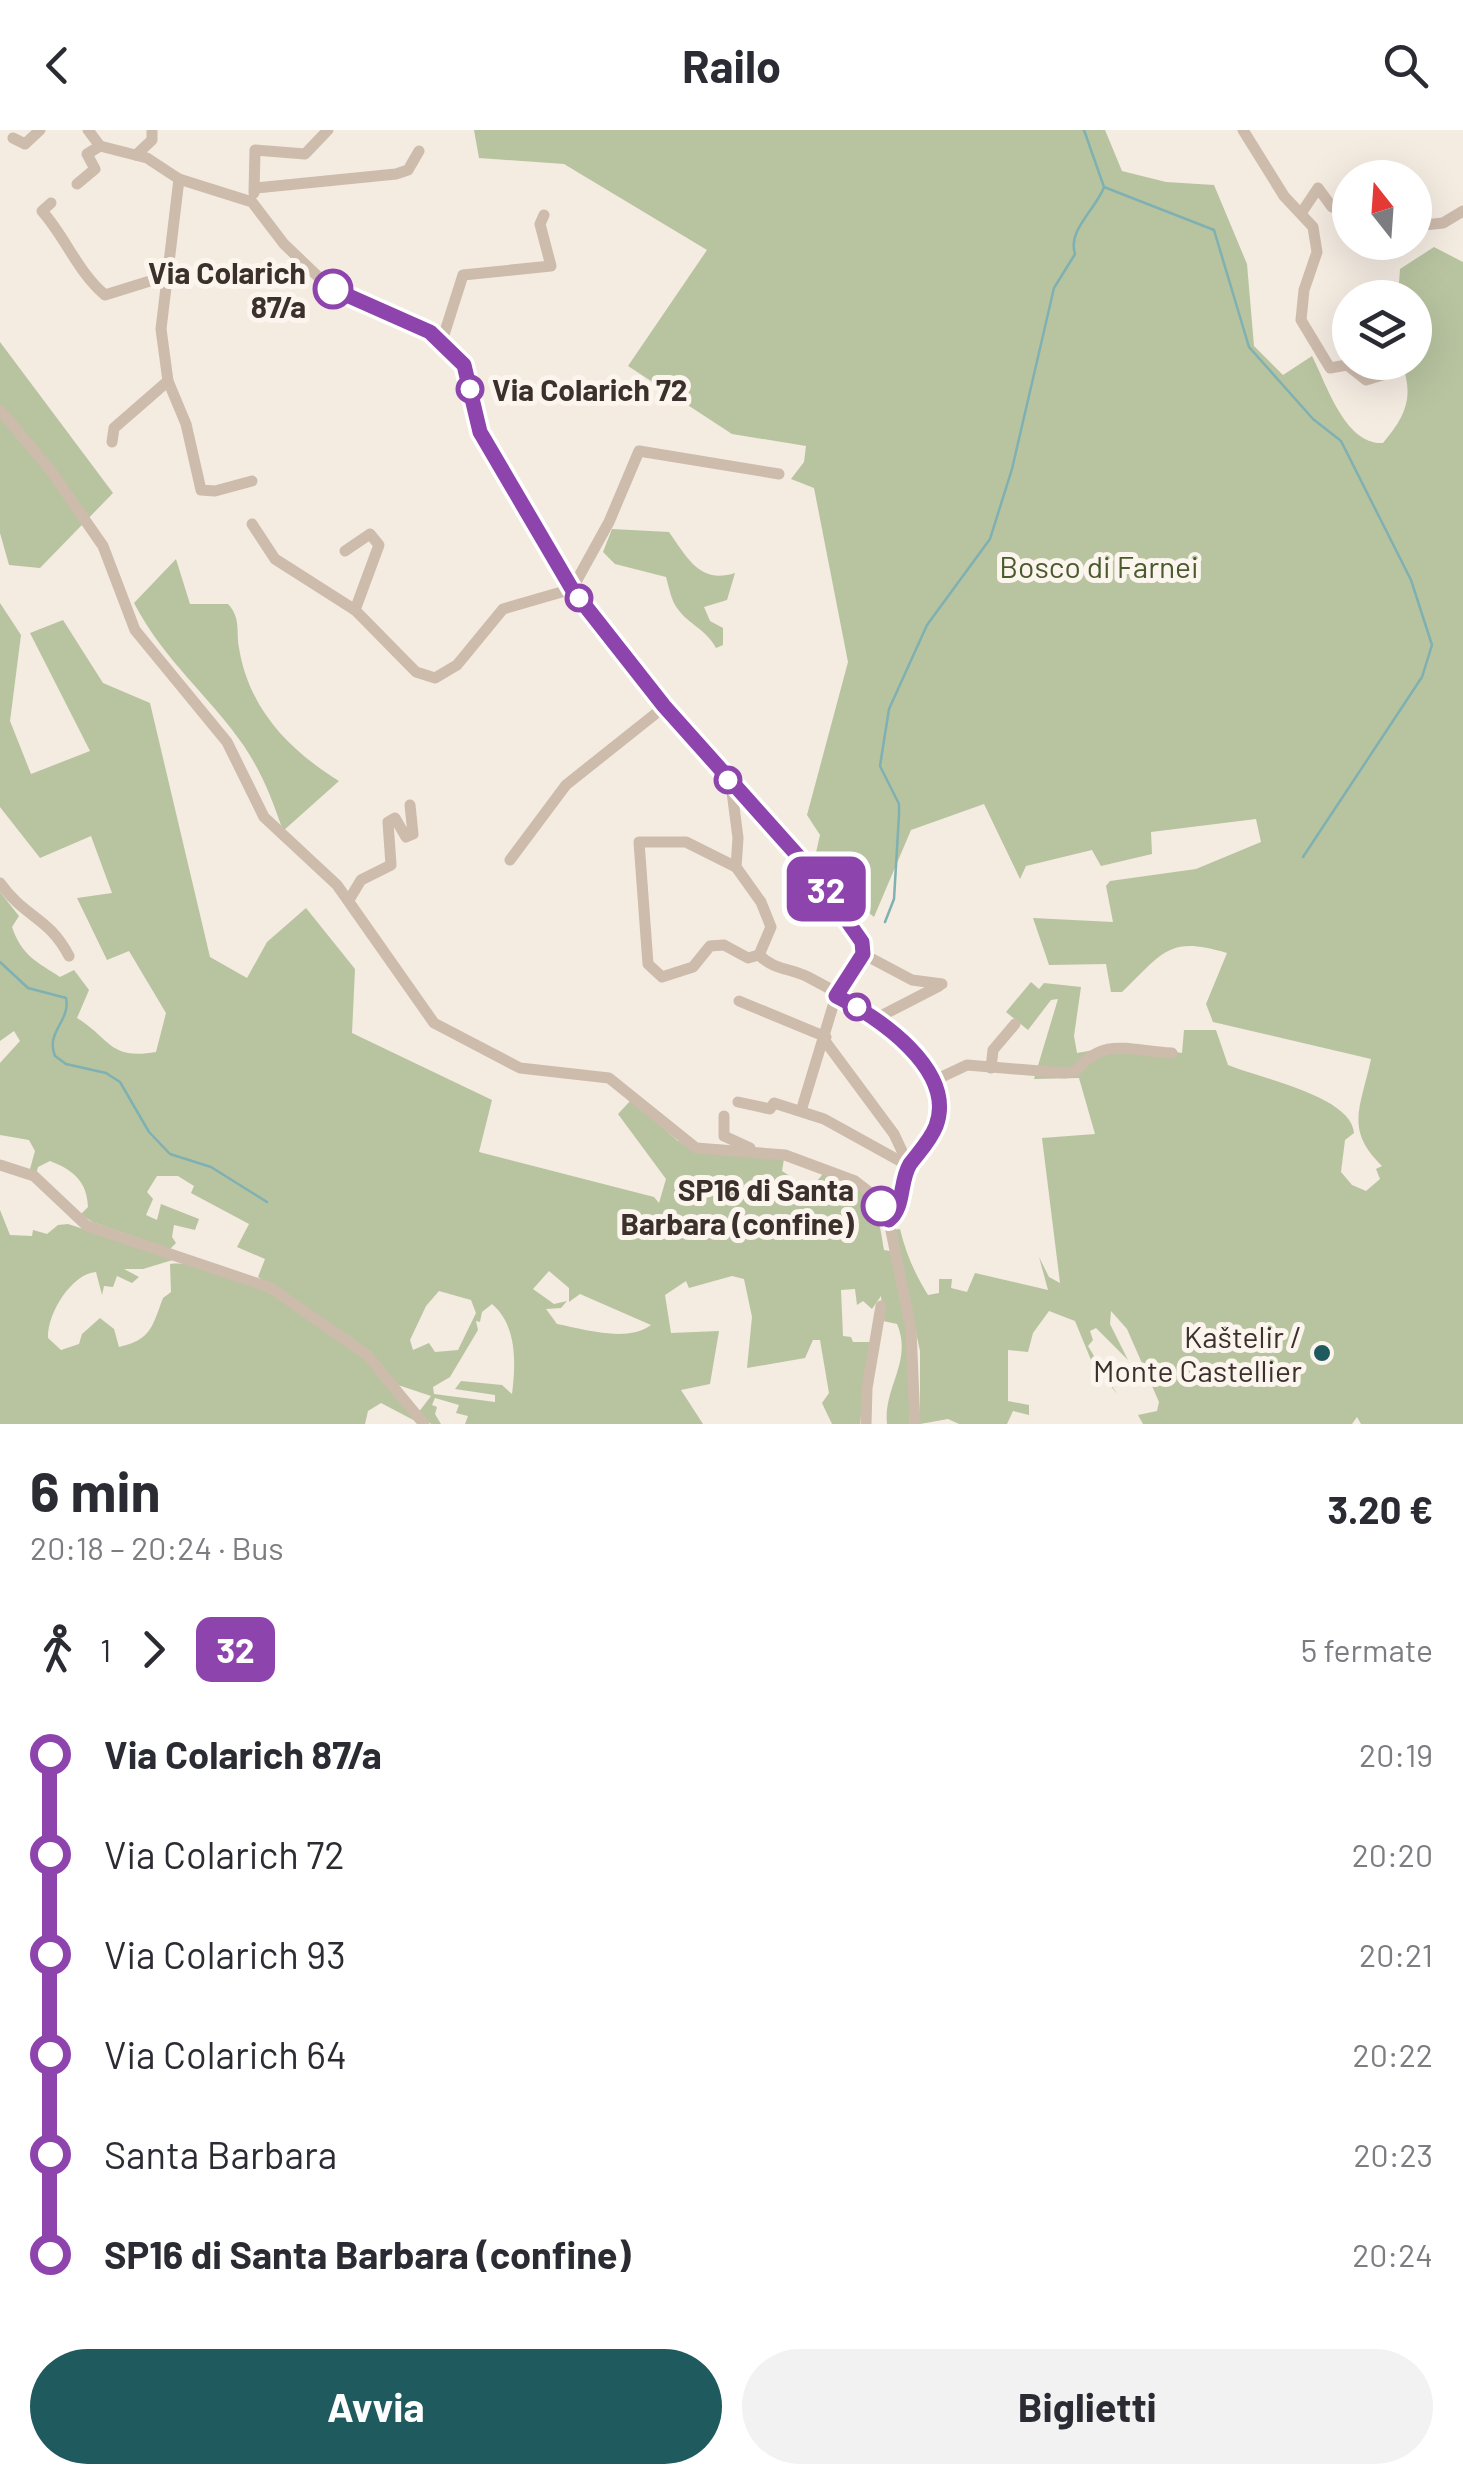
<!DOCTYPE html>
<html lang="it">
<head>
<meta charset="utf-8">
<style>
  body { margin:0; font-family:Barlow,sans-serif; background:#f2f2f3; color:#2b2b33; height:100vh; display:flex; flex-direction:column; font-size:38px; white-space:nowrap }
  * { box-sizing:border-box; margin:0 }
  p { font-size:32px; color:#7c7c81 }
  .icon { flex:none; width:55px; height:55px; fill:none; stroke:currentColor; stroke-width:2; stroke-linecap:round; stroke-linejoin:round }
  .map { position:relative; height:1294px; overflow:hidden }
  .side { display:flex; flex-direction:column; background:#fff; flex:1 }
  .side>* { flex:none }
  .badge { padding:0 20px; border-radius:15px; font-size:35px; line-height:65px }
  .needle { width:65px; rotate:343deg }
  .controls { position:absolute; left:1332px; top:30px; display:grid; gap:20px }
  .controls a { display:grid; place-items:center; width:100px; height:100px; border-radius:50%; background:#fff; box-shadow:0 10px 40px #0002; font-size:50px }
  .map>.badge { position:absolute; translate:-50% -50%; box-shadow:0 0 0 5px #fff }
  .legs { display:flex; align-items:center; gap:15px; height:110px; padding:0 30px; font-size:32px }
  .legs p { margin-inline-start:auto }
  .headline { display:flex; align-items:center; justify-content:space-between; height:170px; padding:0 30px }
  h1 { font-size:55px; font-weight:700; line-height:75px }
  .cta { display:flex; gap:20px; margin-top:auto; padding:20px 30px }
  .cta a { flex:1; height:115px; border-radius:60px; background:#1f5a5e; color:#fff; font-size:40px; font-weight:700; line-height:115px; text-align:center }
  .cta a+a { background:#f2f2f3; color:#2b2b33 }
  ul { padding:0 30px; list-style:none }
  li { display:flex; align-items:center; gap:35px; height:100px; font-size:38px }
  li i { display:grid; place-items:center; width:15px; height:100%; margin:0 12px; background:currentColor }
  li i::after { content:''; width:25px; height:25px; margin:-12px; border:8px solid; border-radius:50%; background:#fff }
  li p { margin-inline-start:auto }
  li:first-child i { background:linear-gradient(#0000 50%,currentColor 0) }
  li:last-child i { background:linear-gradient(currentColor 50%,#0000 0) }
  header { display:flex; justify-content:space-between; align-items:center; height:130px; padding:0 30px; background:#fff; font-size:45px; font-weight:700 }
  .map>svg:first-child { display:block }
  .green { fill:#b8c4a0; fill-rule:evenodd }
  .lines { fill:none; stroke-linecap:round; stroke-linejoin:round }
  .stream { stroke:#7fb0b2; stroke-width:2.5 }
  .minor { stroke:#cdbbac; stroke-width:11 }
  .line-1-casing { stroke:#fff; stroke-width:22 }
  .line-1 { stroke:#8e44ad; stroke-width:15 }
  .stop-1-dot { fill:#fff; stroke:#8e44ad; stroke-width:5 }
  .poi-dot { fill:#1f5a5e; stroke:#fbf5ee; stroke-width:4 }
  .labels { text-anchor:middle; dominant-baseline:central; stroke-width:10; stroke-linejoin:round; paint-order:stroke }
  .stop-label { font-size:30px; font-weight:bold; fill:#3b302b; stroke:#fbf5ee; text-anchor:end }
  .park-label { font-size:30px; fill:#4a5a2e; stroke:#fbf5ee }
  .poi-label { font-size:30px; fill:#3b302b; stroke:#fbf5ee; text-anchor:end }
</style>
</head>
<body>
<header><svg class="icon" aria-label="back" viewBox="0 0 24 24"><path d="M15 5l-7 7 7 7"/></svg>Railo<svg class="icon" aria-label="search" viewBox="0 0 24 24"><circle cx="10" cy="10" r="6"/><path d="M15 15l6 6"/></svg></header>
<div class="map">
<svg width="1463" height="1294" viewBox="0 0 1463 1294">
  <rect width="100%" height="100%" fill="#f4ebe1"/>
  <g class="green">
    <path d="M 474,0 L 1105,0 L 1122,41 L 1166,52 L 1214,55 L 1247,134 L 1254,216 L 1283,245 L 1312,226 C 1327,255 1345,315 1383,313 C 1406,285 1414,268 1402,233 L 1415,232 L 1415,168 L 1398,167 L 1400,139 L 1434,117 L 1463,132 L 1463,1294 L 1361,1294 L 1357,1287 L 1352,1294 L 1143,1294 L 1138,1285 L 1157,1281 L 1159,1272 L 1127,1199 L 1111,1181 L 1110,1194 L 1128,1230 L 1096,1198 L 1090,1201 L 1093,1210 L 1088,1216 L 1117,1264 L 1091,1230 L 1075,1191 L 1049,1181 L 1033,1203 L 1028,1222 L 1008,1220 L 1008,1271 L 1029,1275 L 1029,1285 L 1013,1281 L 1007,1294 L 959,1294 L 948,1289 L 920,1294 L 920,1221 L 894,1100 L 900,1099 C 906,1124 915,1144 928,1165 L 939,1163 L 939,1149 L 952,1149 L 951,1158 L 967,1162 L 975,1143 L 1048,1160 L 1039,1127 L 1049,1147 L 1060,1153 L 1042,1008 L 1095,1004 L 1079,948 L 1034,949 L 1058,869 L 1051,870 L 1028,900 L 1006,882 L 1031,852 L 1039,859 L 1044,853 L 1081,857 L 1074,906 L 1077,923 L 1128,914 L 1182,923 L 1184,900 L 1216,900 L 1228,935 C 1259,948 1352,966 1354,1003 L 1345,1010 L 1341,1042 L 1352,1055 L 1366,1061 L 1380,1049 L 1376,1039 L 1382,1036 C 1344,999 1361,977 1371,929 L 1213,892 L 1206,874 L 1227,823 C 1168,805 1163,823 1122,862 L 1111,862 L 1106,834 L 1049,835 L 1033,788 L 1113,792 L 1106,756 L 1110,751 L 1196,739 L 1261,712 L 1256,689 L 1151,702 L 1152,724 L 1101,736 L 1092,720 L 1026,736 L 1020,749 L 984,674 L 911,700 L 874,787 L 822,744 L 814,731 L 820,705 L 807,685 L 848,532 L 814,358 L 791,349 L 804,332 L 806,316 L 732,304 L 628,236 L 707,120 L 564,34 L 479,28 Z"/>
    <polygon points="0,212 113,363 40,438 9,435 0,403"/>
    <path d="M 612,399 L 669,402 C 688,429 700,454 735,443 L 727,470 L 704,477 L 710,491 L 723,498 L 723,515 L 716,518 C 706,499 689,495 677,478 C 671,470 669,457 666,447 L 615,434 L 603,422 Z"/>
    <path d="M 176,429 L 190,474 L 228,474 C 241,488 236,501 239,518 C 249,579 289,620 339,651 L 283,701 C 273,671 262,643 244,616 C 208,564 165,532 134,473 Z"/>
    <path d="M 0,473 L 21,505 L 10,591 L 31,644 L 90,621 L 30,503 L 63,490 L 103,553 L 150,573 L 210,827 L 247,848 L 267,812 L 306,778 L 355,839 L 352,903 L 492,970 L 479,1022 L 654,1067 L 659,1073 L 666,1049 L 618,984 L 631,970 L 678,1011 L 784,1029 L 782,1041 L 810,1059 L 823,1044 C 870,1060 877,1070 884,1120 L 890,1121 L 906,1195 L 910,1294 L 887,1294 C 883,1258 913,1231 897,1194 L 883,1191 L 881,1166 L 872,1179 L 863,1171 L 857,1175 L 855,1159 L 841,1160 L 843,1206 L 851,1207 L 853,1212 L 870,1212 L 860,1294 L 832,1294 L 822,1273 L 829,1263 L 820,1210 L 813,1210 L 805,1228 L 747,1238 L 752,1187 L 744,1149 L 732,1146 L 689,1158 L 686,1151 L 665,1165 L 671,1203 L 719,1201 L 710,1254 L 681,1260 L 703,1294 L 465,1294 L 468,1286 L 456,1283 L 459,1275 L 435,1268 L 432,1275 L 437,1277 L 435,1284 L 441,1294 L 431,1294 L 418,1283 L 431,1266 L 395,1254 L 352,1208 L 258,1147 L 265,1129 L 237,1117 L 249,1094 L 191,1063 L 194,1056 L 178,1046 L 157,1046 L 147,1062 L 153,1069 L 146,1085 L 157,1090 L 161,1074 L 199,1089 L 195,1100 L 174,1095 L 172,1107 L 176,1113 L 170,1119 L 92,1092 L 81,1084 L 88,1077 C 87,1051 73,1040 50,1031 L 38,1037 L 36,1044 L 30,1039 L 35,1021 L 29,1010 L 0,1005 L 0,933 L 20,911 L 14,901 L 0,911 L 0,762 L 19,786 L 12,797 C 22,826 36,831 60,847 L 74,840 L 89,860 L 77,888 C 111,909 109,930 156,922 L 166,883 L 129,821 L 107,830 L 77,768 L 112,763 L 91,706 L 40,728 L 0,677 ZM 549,1141 L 569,1158 L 569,1172 L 580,1164 L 651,1195 C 627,1213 584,1199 557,1194 L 546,1179 L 561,1178 L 567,1171 L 554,1174 L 533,1159 ZM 439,1161 L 471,1170 L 476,1183 L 458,1220 L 435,1222 L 429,1213 L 413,1220 L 410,1210 L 426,1176 ZM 492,1174 C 517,1195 516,1233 512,1264 L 502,1255 L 461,1251 L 455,1259 L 495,1265 L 495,1272 L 434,1264 L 433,1257 L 450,1247 L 478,1200 L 476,1191 L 480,1192 L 482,1182 Z"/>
    <path d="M 0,1080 L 10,1105 L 32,1106 L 33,1100 L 47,1104 L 58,1095 L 68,1094 L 176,1129 L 143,1139 L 124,1139 L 139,1147 L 132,1153 L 117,1146 L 113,1157 L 104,1156 L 102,1165 L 96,1142 C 71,1144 47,1184 48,1208 L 61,1220 L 79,1214 L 82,1204 L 100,1188 L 114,1199 L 119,1217 C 151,1210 152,1197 163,1168 L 171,1162 L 170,1134 C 230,1128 328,1195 372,1235 C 390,1251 406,1275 421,1294 L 381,1273 L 368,1281 L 365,1294 L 0,1294 Z"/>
  </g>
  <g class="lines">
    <g class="stream">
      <polyline points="1084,0 1104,57 1214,100 1249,217 1313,289 1341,311 1411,450 1432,515 1422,547 1303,727"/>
      <path d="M 885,792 L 894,769 L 899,685 L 899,674 L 880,636 L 889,579 L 927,495 L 990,409 L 1012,339 L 1054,158 L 1075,124 C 1067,100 1097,78 1104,57"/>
      <path d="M 0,832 L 28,858 L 66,868 C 71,891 45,902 55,926 L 66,934 L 106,943 L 120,952 L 149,1002 L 170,1024 L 211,1037 L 267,1072"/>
    </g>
    <g class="minor">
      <polyline points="88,0 100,16 147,28 179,49 252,72 284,114 331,159 430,202 449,218 468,242 480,302 572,459 664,577 807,735 862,811 863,824 836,866 801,981"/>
      <polyline points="1243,0 1284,66 1313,97 1317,122 1304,160 1301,190 1330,238 1347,235 1366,250 1389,243"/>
      <polyline points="13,8 25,14 40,0"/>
      <polyline points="136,25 152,10 152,0"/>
      <polyline points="179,49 161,199 168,251 186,294 201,360 215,361 252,351"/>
      <polyline points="77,54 95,39 87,24 100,16"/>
      <polyline points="256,58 396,44 408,40 419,21"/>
      <polyline points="254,63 255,20 305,24 328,0"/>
      <path d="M 51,73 L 42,81 C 66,108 77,141 105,165 L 166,146"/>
      <polyline points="1302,82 1318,58 1332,77 1350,82"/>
      <polyline points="1415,96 1443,93 1463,81"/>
      <polyline points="442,211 463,145 551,136 540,94 544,85"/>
      <polyline points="0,280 51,341 103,416 135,500 227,612 264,687 337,755 434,893 520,938 609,948 696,1018 785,1025 855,1051 872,1064 889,1091 911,1199 915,1294"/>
      <polyline points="112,312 114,298 168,251"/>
      <polyline points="252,394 275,429 355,480 416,542 435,548 457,535 503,479 572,459 609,392 639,321 779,344"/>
      <polyline points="345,421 370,404 379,415 355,480"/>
      <path d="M 731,654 L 738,708 L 736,737 L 761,772 L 771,797 L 759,825 C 774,840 790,838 808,847 C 852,869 957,934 936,995 C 931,1010 919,1022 911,1034 C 899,1051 905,1077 889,1091"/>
      <polyline points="510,730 566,655 664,577"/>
      <polyline points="736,737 686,712 639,712 648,834 662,847 693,837 710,816 724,815 748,828 759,825"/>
      <path d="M 0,753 C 25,788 49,787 69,826"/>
      <polyline points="349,770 361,750 391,735 388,692 395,688 406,707 413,704 410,675"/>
      <polyline points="863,824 912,850 942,854"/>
      <polyline points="739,871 826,907"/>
      <polyline points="877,888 939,856"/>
      <polyline points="825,911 894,1004 909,1036"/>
      <polyline points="991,938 993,920 1015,894"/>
      <path d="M 931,952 L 967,935 L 1065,943 L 1076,941 C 1105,905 1131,922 1172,923"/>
      <polyline points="738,972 770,979 774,973 824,989 909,1036"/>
      <polyline points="724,986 724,1006 750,1018"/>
      <polyline points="0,1035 34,1046 87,1096 271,1158 367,1225 424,1294"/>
      <polyline points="866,1294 867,1258 881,1176"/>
    </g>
  </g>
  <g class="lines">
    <defs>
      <path id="line-1" d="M 333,159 L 430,202 L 464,235 L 480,302 L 572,459 L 664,576 L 815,745 L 862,812 L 863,824 L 836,866 C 877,886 957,940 936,996 C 930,1011 919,1022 910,1034 C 899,1052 905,1077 889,1090 L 881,1076"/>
    </defs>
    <use href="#line-1" class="line-1-casing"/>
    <use href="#line-1" class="line-1"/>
  </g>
  <g class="stop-1-dot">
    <circle cx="333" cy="159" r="18"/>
    <circle cx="470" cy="259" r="12"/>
    <circle cx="579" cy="468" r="12"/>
    <circle cx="728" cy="650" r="12"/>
    <circle cx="857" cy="877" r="12"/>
    <circle cx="881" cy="1076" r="18"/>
  </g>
  <circle class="poi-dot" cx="1322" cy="1223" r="10"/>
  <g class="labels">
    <g class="stop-label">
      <text x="306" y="142">Via Colarich<tspan x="306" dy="34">87/a</tspan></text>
      <text x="492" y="259" text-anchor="start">Via Colarich 72</text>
      <text x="854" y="1059">SP16 di Santa<tspan x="854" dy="34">Barbara (confine)</tspan></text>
    </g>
    <g class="park-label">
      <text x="1099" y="436">Bosco di Farnei</text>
    </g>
    <g class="poi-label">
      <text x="1302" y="1206">Kaštelir /<tspan x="1302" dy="34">Monte Castellier</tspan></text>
    </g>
  </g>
</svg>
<div class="controls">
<a><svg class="needle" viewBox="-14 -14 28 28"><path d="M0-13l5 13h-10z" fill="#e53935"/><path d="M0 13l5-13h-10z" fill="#7c7c81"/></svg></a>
<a><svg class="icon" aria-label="layers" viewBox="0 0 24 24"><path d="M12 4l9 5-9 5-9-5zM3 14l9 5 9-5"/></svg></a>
</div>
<b class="badge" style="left:826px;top:759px;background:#8e44ad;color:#fff">32</b>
</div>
<section class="side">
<div class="headline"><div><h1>6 min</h1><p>20:18 – 20:24 · Bus</p></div><b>3.20 €</b></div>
<div class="legs"><svg class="icon" aria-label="walk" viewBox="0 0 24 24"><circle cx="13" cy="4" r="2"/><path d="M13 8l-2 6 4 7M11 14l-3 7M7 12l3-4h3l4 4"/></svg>1<svg class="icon" aria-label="forward" viewBox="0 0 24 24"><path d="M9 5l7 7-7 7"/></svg><b class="badge" style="background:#8e44ad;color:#fff">32</b><p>5 fermate</p></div>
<ul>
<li><i style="color:#8e44ad"></i><b>Via Colarich 87/a</b><p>20:19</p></li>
<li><i style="color:#8e44ad"></i><span>Via Colarich 72</span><p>20:20</p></li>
<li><i style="color:#8e44ad"></i><span>Via Colarich 93</span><p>20:21</p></li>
<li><i style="color:#8e44ad"></i><span>Via Colarich 64</span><p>20:22</p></li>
<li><i style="color:#8e44ad"></i><span>Santa Barbara</span><p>20:23</p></li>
<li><i style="color:#8e44ad"></i><b>SP16 di Santa Barbara (confine)</b><p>20:24</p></li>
</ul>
<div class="cta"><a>Avvia</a><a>Biglietti</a></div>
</section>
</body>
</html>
